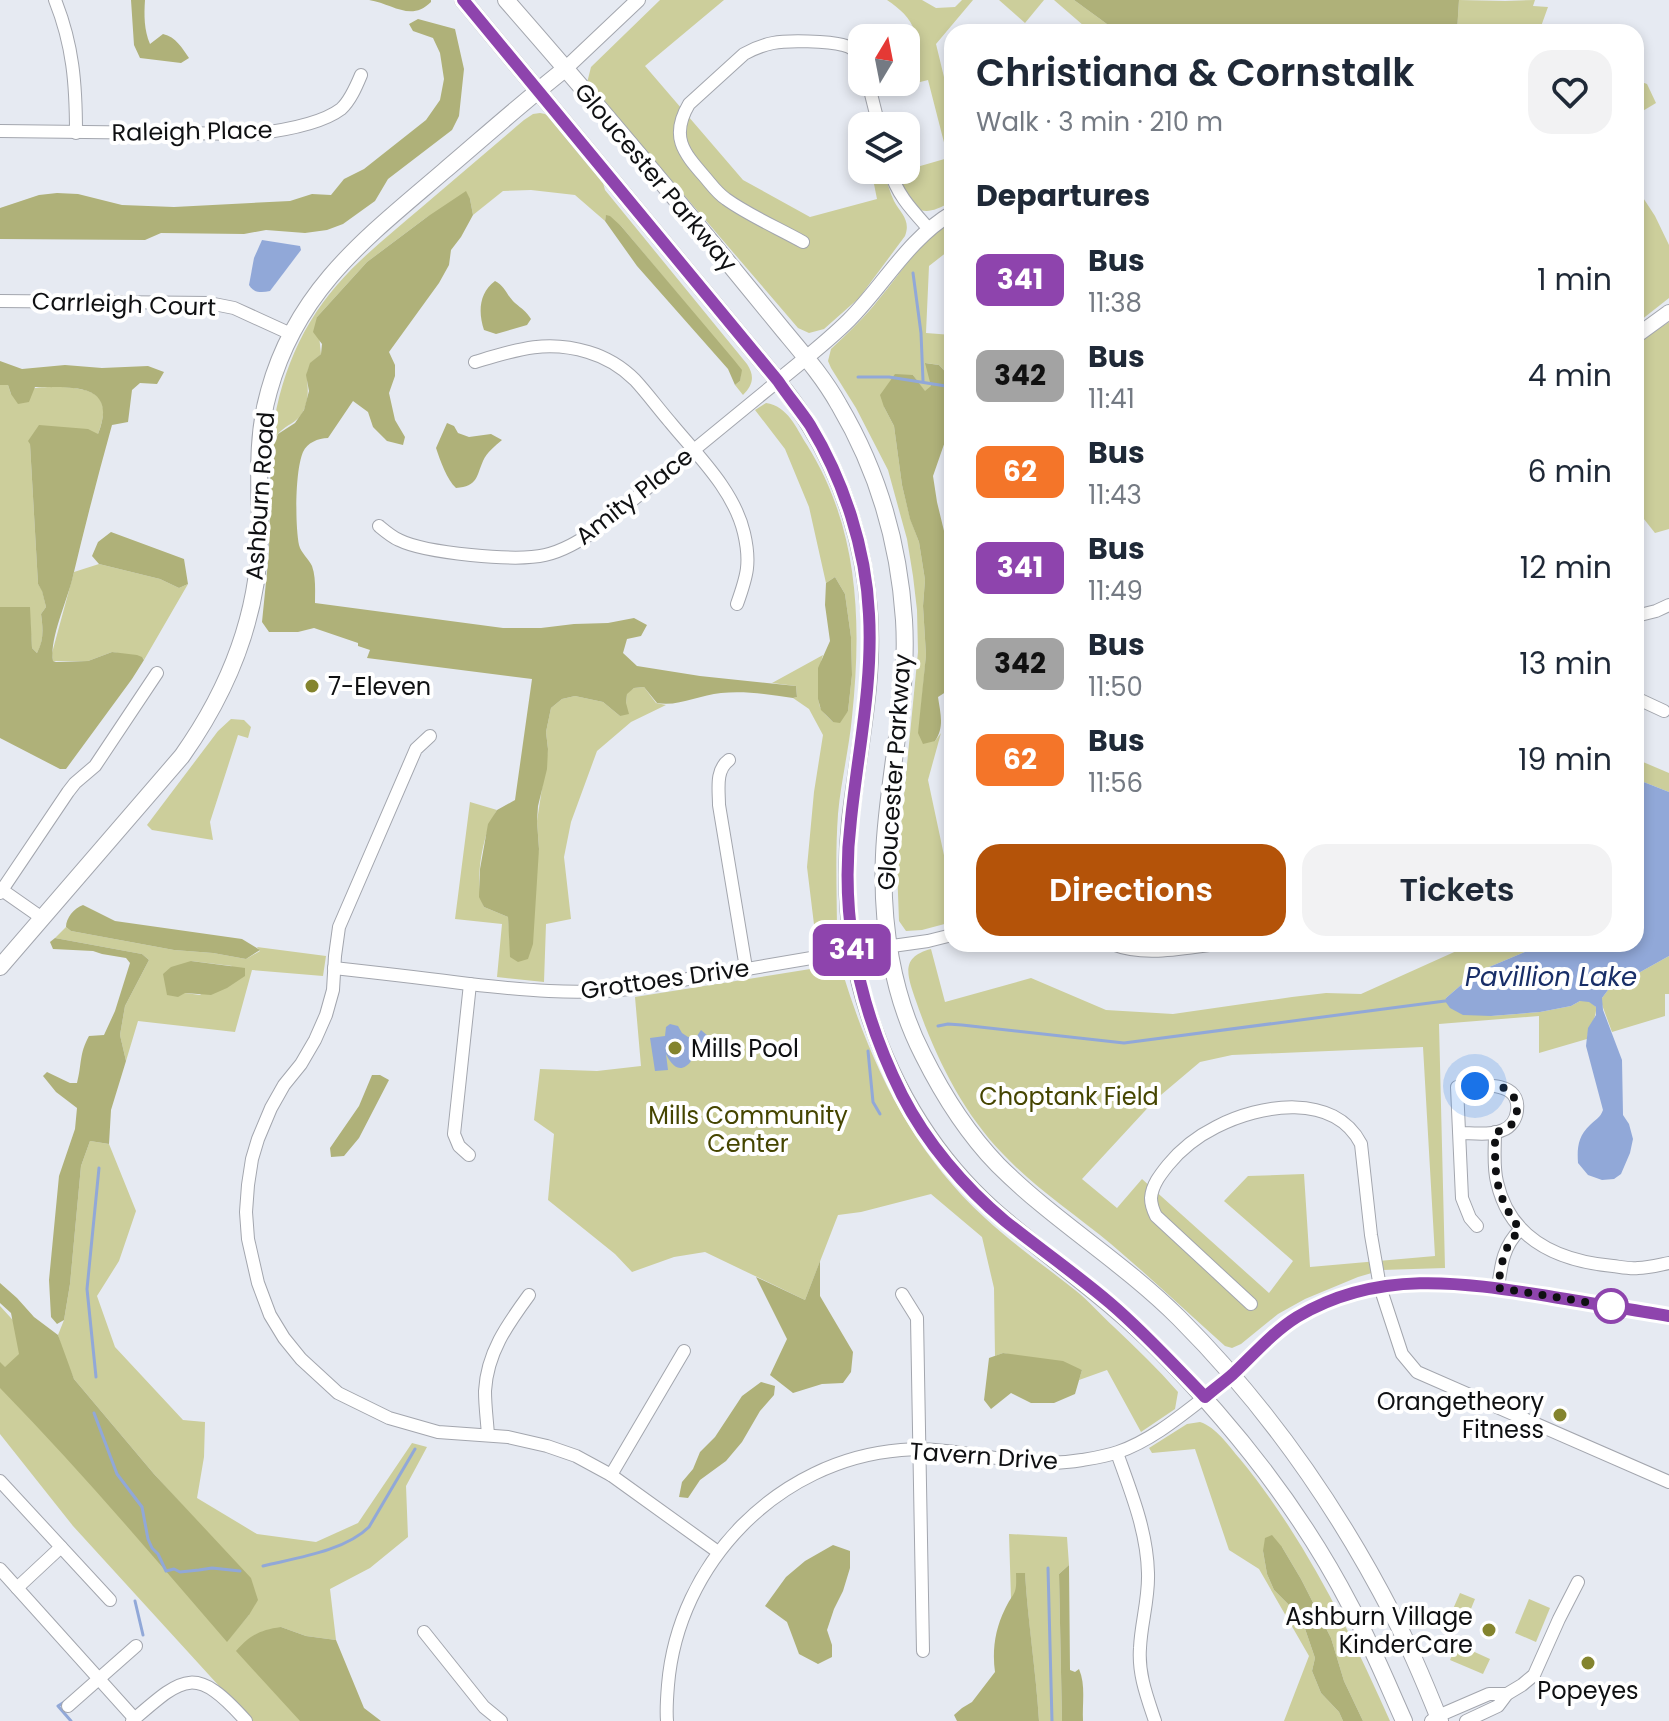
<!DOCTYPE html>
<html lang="en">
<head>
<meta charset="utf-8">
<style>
  body { margin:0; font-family:Poppins,sans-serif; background:#f2f2f3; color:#1f2937; height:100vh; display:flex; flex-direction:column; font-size:30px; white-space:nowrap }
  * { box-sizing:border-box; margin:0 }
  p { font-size:26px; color:#747a83 }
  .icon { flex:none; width:44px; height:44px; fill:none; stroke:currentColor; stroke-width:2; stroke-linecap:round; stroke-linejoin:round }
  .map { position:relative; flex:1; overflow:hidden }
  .sheet { position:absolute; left:944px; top:24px; width:700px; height:928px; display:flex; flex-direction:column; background:#fff; border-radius:24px; box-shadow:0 4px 12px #0003 }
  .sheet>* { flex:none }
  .badge { padding:0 16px; border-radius:12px; font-size:28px; line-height:52px }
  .needle { width:52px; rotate:10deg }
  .controls { position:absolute; left:848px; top:24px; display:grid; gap:16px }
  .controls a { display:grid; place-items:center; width:72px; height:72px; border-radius:16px; background:#fff; box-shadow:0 4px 12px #0003; font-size:40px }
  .you { position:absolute; width:40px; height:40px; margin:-20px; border:6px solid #fff; border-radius:50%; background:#1a73e8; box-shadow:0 0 0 12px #1a73e833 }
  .map>.badge { position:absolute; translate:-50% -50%; box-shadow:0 0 0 4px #fff }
  h2 { padding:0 32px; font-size:30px; line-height:72px }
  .round { display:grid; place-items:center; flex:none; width:84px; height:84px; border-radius:24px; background:#f2f2f3 }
  .head { display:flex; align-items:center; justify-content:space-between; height:136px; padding:0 32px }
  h1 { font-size:38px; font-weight:600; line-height:60px }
  .cta { display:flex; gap:16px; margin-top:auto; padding:16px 32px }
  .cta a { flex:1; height:92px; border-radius:24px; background:#b45309; color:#fff; font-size:32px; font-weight:600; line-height:92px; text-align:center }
  .cta a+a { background:#f2f2f3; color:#1f2937 }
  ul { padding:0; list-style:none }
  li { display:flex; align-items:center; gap:24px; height:96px; padding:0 32px }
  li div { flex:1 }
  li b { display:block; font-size:30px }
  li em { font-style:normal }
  li .badge { min-width:88px; font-weight:700; text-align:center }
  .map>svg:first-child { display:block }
  .green { fill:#ccce9b; fill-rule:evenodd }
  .forest { fill:#afb179 }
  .water { fill:#91a8d8 }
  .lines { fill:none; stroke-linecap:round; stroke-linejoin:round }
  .stream { stroke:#91a8d8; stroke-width:3 }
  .minor-casing { stroke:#a3a6ae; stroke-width:14 }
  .tertiary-casing { stroke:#a3a6ae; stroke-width:16 }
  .secondary-casing { stroke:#a3a6ae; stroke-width:18 }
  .minor { stroke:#fff; stroke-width:12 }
  .tertiary { stroke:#fff; stroke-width:14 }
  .secondary { stroke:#fff; stroke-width:16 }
  .line-casing { stroke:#fff; stroke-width:18 }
  .line { stroke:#8e44ad; stroke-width:12 }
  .walk { stroke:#0f1012; stroke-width:8; stroke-dasharray:0 14.4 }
  .poi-dot { fill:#84842e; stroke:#fff; stroke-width:3 }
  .stop-dot { fill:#fff; stroke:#8e44ad; stroke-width:4 }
  .labels { text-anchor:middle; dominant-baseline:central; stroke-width:8; stroke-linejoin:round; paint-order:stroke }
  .street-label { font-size:24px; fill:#0f1012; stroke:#fff }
  .poi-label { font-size:24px; fill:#0f1012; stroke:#fff; text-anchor:start }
  .park-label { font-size:24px; fill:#454500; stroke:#fff }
  .water-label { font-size:26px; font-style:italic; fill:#182e68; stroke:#fff }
</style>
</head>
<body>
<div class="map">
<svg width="1669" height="1721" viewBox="0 0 1669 1721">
  <rect width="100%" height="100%" fill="#e6eaf2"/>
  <g class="green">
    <path d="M 660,0 L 724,0 L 645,66 L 743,180 L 810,217 L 877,199 L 873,179 L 885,176 C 888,184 890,193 894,201 C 901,214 911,220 905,236 L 859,298 L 824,329 L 809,333 L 798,328 L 666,174 L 643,150 L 587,83 L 591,67 Z"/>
    <path d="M 887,0 L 922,0 L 936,8 L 955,7 L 962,0 L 973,0 L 936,44 L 952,110 L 952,201 C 915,224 911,204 896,173 L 948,158 L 928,80 L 889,90 L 888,82 L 906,82 L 906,44 L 915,32 C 910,17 900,9 887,0 Z"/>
    <polygon points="999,0 1044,0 1025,23"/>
    <polygon points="1054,0 1074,0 1111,27 1139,32 1091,32"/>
    <polygon points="1459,0 1505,1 1535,0 1533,6 1548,7 1539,32 1457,32"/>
    <polygon points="1636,80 1647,84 1656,103 1636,115"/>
    <path d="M 540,113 L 545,114 L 551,118 L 602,179 L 605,190 L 747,364 C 755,376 753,385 743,395 L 735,385 L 740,381 L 741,370 L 621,226 L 606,216 L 605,221 L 575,195 L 531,190 L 503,191 L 473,215 L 470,199 L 427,217 L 367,262 L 317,317 L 321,354 C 296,374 314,381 305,407 C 299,424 287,423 278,434 C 275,438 273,447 271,452 C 274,392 297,330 337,285 C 362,256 393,232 422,207 C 456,178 490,149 524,120 L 533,114 Z"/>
    <polygon points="1636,187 1655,216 1669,245 1669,298 1636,324"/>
    <path d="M 952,222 L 952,248 L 929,266 L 926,333 L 952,335 L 952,379 L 939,365 L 926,363 L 932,387 L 925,392 L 913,375 L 884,407 L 894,426 L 902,485 L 910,518 L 919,542 L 925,580 L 923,606 L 926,655 L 919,733 L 935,741 L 941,733 L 928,780 L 945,860 L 952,884 L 952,922 L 922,930 L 906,931 L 899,921 L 897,867 L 918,652 L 917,610 L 913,576 L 907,539 L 888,470 L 856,408 L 831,368 L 828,361 L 831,349 C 848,333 865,317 879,299 C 901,273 921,239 952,222 Z"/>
    <polygon points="1669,322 1669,529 1655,533 1636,509 1636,344"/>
    <path d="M 0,385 L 8,385 L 11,394 C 32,387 40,387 62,387 C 97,389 112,397 98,434 L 30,444 L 38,584 L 42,590 L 46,607 L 41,614 C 43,628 44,641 37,653 L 32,648 L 29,607 L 0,607 Z"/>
    <path d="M 766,403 C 788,406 796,428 807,445 C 859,528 862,622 852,717 C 849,749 841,781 838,814 C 835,855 837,895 837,936 L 827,945 L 817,949 L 807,867 L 814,792 L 823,735 L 809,709 L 793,698 L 797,697 L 796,686 L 772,683 L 823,655 C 819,666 816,696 820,707 C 823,713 828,717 833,722 L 848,711 L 852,675 L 851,637 L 845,594 L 835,577 L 826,583 L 809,507 L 785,449 L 755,410 Z"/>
    <polygon points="99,564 160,579 179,588 188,584 144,660 143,658 112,652 88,661 53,661 52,653 74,572"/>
    <path d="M 644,687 L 656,703 L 666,705 L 631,722 L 597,751 L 571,822 L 564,857 L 571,919 L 546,924 L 544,982 L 497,977 L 502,924 L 455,919 L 470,802 L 497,810 C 483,832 473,883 484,907 L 508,917 L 511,957 L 539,849 L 537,821 L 548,749 L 546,732 L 551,708 L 562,699 L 575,696 L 603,702 L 620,716 L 626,703 L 627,693 L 634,688 Z"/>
    <polygon points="231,719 244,720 251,727 248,738 238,735 210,822 213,840 152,830 147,825 218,731"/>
    <polygon points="1636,759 1669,773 1669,792 1636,779"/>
    <path d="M 66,927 L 71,931 L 174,950 L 213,953 L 246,959 L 260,951 L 257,947 L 326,956 L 323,976 L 252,970 L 235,1032 L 138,1021 L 126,1061 L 120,1035 L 125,1006 L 149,960 L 142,954 L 55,938 ZM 191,961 L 232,966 L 200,995 L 185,993 Z"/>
    <path d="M 1472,944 L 1544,944 L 1475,973 L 1446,998 L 1491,1016 L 1540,1012 L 1571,1006 L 1580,1001 L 1589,1001 L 1596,1007 C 1597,1019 1588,1027 1587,1039 L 1539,1053 L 1539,1016 L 1439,1024 L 1445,1268 L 1382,1270 L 1358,1277 L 1305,1299 L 1278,1314 L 1241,1344 L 1232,1348 L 1225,1346 C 1187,1312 1150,1277 1111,1244 C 1075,1214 1035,1188 1003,1154 C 962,1112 935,1056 916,1001 C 907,975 900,957 931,949 L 945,1002 L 1031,978 L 1106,1010 L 1173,1014 L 1292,997 L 1326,993 L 1361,994 ZM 1423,1047 L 1435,1256 L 1310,1267 L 1304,1174 L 1248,1176 L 1224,1201 L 1293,1261 L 1269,1293 L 1142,1179 L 1117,1208 L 1082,1179 L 1155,1100 L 1200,1062 L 1232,1055 Z"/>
    <polygon points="1669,956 1669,994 1665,994 1665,1016 1612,1032 1601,1002 1602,998 1608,990"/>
    <path d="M 829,966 L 843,974 C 872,1067 912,1151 985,1218 C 1013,1244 1045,1266 1075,1290 C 1089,1301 1101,1315 1114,1327 C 1136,1348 1158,1369 1178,1392 L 1175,1409 L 1141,1432 L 1107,1370 L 1079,1380 L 1082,1370 L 1003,1353 L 995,1356 L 994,1288 L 982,1237 L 931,1194 L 861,1212 L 838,1215 L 805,1300 L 705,1252 L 674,1257 L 632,1272 L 615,1254 L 548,1200 L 554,1134 L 534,1120 L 540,1069 L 597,1071 L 641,1066 L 635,997 Z"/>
    <polygon points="90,1141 109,1144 136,1211 119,1261 97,1296 115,1347 183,1420 205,1422 204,1457 197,1498 257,1534 316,1542 358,1523 412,1443 427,1447 406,1486 408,1537 370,1568 330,1589 336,1640 306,1636 281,1627 309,1721 251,1721 73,1526 0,1434 0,1306 42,1352 231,1636 249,1615 215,1541 154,1474 74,1379 64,1356 58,1335 64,1320 70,1284 81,1166"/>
    <path d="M 1200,1422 C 1216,1427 1229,1446 1240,1459 C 1304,1537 1349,1629 1390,1721 L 1363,1721 L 1344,1681 L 1331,1638 L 1301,1579 L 1282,1547 L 1263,1551 L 1267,1574 L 1274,1590 L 1301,1617 L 1315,1658 L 1312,1671 L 1321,1693 L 1339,1712 L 1343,1721 L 1284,1721 L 1309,1656 L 1259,1569 L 1229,1550 L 1195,1449 L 1152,1453 L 1149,1448 L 1187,1424 Z"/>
    <path d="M 1009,1534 L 1067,1537 L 1069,1565 L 1059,1574 L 1062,1721 L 1039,1721 C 1036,1672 1028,1623 1025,1574 L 1017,1591 L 1011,1599 Z"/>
    <polygon points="1460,1593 1475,1599 1464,1626 1451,1621 1454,1613 1453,1609"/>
    <polygon points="1529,1599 1550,1608 1536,1642 1515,1633"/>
    <polygon points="1457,1644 1490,1659 1483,1674 1450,1660"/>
  </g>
  <g class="forest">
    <path d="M 131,0 L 145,0 C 144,15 144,30 150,44 L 163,34 C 176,37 182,48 189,58 L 181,63 L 140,58 L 134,45 Z"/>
    <path d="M 369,0 L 431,0 L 431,2 C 411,22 393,4 369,0 Z"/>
    <polygon points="1074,0 1459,0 1457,32 1139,32 1111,27"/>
    <polygon points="418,19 455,29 464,69 459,116 452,130 388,179 375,201 343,224 327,230 305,233 266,230 244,234 161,233 145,240 0,239 0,208 39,195 57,193 78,194 122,205 174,207 290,201 312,194 331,195 344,179 364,169 426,120 440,100 444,79 440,53 433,38 413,31 409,24"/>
    <path d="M 466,191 L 470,199 L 473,215 L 461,237 L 451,250 L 449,265 L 439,283 L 389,352 L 395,365 L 395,376 L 389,393 L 395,420 L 405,437 L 403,445 L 387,441 L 373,427 L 368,412 L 353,401 L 328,438 C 318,438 307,443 303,452 C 295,471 295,525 299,545 C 301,553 309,559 312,566 C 316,577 315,591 315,603 L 503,628 L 541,628 L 574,624 L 608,623 L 634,618 L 647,625 L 641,636 L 627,639 L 623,653 L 637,666 L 700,676 L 796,686 L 797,697 L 793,698 C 769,694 745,691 721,693 C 699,695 678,707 657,703 L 644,687 L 634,688 L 627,694 L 626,703 L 629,714 L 620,716 L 603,702 L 575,696 L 562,699 L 551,708 L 546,732 L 548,749 L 547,769 L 538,806 L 537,821 L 539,849 L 533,944 L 528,959 L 518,962 L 510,957 L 508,917 L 484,907 L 479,897 L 480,869 L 488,824 L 497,810 L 515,800 L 532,679 L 367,658 L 370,650 L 358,646 L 358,643 L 314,628 L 298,632 L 269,632 L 262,622 L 269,552 L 271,452 L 278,434 L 295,423 L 304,410 L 309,391 L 306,375 L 310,363 L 321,354 L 322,344 L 313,332 L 317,317 L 367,262 L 427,217 Z"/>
    <polygon points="606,215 610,216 621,226 734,360 742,370 740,381 735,385 728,369 637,266 605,221"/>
    <path d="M 495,281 C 505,286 507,296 515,303 C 522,309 526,311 531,319 L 527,325 L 496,334 L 484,330 C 478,312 479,293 495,281 Z"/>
    <path d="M 0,361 L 22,369 L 65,365 L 102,368 L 148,366 L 164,372 L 157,384 L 140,383 L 132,390 L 128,422 L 112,425 C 98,475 85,526 73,576 C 68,599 49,639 53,661 L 56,662 L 88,661 L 112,652 L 137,655 L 142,657 L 144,660 L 132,679 L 66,769 L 60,769 L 0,738 L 0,607 L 30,607 L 32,648 L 37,653 C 44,640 43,628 41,614 L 46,607 L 42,591 L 38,584 L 30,444 L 28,441 L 39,425 L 88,429 L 98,434 C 119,381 70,388 35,387 L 29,402 L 18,404 L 11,394 L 8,385 L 0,385 Z"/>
    <path d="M 925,363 L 939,365 L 952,379 L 952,428 L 949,430 L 933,476 L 937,502 L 952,564 L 952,688 L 938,697 C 940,712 945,727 935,741 L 923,744 L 918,733 L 926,655 L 923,606 L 925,580 L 919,542 L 910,519 L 902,485 L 894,426 L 884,407 L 880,395 L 895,374 L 913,375 L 925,391 L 931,386 Z"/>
    <path d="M 447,423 L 454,426 L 458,433 L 469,437 L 491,434 L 502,440 C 495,446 487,452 483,461 C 476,477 478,486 456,488 C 447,480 440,460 436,448 Z"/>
    <polygon points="111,532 184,559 188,584 179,588 160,579 99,564 92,556 98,542"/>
    <polygon points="835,577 845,594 851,637 852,675 848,711 840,723 833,722 821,710 818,699 818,668 830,641 825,605 826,583"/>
    <path d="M 83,905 L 115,921 L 242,939 L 260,950 L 246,959 L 213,953 L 174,950 L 71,931 L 66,927 C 66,918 74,908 83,905 Z"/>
    <path d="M 55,938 L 142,954 L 149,960 L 125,1006 L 120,1035 L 126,1061 L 111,1110 L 109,1144 L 90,1141 L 81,1166 L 70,1284 L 64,1320 L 57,1324 L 51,1317 L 49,1280 L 59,1176 L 75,1129 L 77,1108 L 56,1092 L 43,1076 L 47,1072 L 70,1083 L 77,1083 C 82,1064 79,1054 89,1036 L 104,1035 L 115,1011 L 130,963 L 126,958 L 102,954 L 93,951 L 53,949 L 50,942 Z"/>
    <polygon points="191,961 245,968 245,976 227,988 211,995 185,993 178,997 167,995 163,974 171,967"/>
    <polygon points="372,1075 380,1075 389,1080 359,1138 344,1156 331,1157 330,1148 359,1106"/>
    <polygon points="820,1261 820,1296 853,1352 851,1372 843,1383 822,1384 793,1393 770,1375 787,1339 756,1277 805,1300"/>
    <path d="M 0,1283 L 17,1298 L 34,1317 L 58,1335 L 74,1379 L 154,1474 L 251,1578 L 258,1600 L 249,1615 L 227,1642 C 153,1556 79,1469 0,1388 L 0,1362 L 5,1367 L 19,1354 L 11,1313 L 0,1303 Z"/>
    <polygon points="1003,1353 1063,1361 1082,1370 1075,1394 1054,1403 1031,1403 1011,1393 991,1409 984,1400 989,1358"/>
    <polygon points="761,1382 775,1386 774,1395 760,1411 742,1442 726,1461 700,1480 688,1498 679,1497 682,1482 693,1469 700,1452 715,1437 742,1396"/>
    <polygon points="1272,1535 1282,1547 1301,1579 1331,1638 1344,1681 1363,1721 1343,1721 1339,1712 1321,1693 1312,1671 1315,1658 1301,1617 1274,1590 1267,1574 1263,1551 1265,1538"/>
    <polygon points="833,1545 850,1551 850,1568 843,1591 834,1609 827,1630 832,1645 832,1657 818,1664 799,1654 787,1622 765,1606 786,1577 805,1561"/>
    <path d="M 1069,1565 L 1070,1670 L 1075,1672 L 1079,1669 C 1086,1685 1082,1704 1083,1721 L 1062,1721 L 1059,1574 Z"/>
    <path d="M 1016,1573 L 1025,1573 C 1028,1623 1036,1671 1039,1721 L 957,1721 L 954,1715 L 962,1708 L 972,1702 L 995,1672 C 992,1651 995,1629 1005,1609 C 1014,1590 1017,1597 1016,1573 Z"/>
    <path d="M 281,1627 L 306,1636 L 336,1640 L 364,1708 L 381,1721 L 300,1721 L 236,1651 C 250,1635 260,1630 281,1627 Z"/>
  </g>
  <g class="water">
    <path d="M 262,240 L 300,246 L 301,250 L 270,291 C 261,293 254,293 249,285 L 254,258 Z"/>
    <path d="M 1636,779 L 1669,792 L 1669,956 L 1608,990 L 1602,998 L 1603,1010 L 1622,1060 L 1623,1115 L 1629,1124 L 1633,1139 L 1630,1153 L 1621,1174 L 1614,1179 L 1602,1180 L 1588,1175 L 1578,1163 C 1577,1148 1578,1136 1590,1125 C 1596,1119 1600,1118 1603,1110 L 1586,1046 L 1588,1028 L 1596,1015 L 1596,1007 L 1589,1002 L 1580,1001 L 1571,1006 L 1540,1012 L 1491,1016 L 1463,1015 L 1450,1008 L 1445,1001 L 1446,998 L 1475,973 L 1544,944 L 1636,944 Z"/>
    <path d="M 670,1024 L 678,1026 L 682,1033 L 688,1037 L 697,1036 L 701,1030 L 708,1036 L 711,1046 C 688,1046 697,1060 686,1066 C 676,1073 669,1060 666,1054 L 668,1070 L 655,1071 L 650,1038 L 665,1036 L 666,1027 Z"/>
  </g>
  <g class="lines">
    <g class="stream">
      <polyline points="913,273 921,333 923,381"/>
      <polyline points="858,377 889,377 952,387"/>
      <polyline points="938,1026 948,1024 962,1025 1124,1043 1445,1001"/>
      <polyline points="868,1051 873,1102 880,1114"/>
      <polyline points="96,1377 87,1289 99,1168"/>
      <polyline points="94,1413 117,1474 142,1507 148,1539 152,1548 158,1554 166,1571 174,1569 180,1572 199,1570 212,1568 240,1571"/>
      <path d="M 263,1566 C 296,1558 345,1551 369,1527 L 415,1449"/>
      <polyline points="1048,1568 1052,1721"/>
      <polyline points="135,1601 143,1635"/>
      <polyline points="66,1701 58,1706 71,1721"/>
    </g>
    <defs>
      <g id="minor">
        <path d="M 55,0 C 73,45 76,84 76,133"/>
        <polyline points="868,82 879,126"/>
        <path d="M 0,131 L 254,134 C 279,131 320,125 341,109 C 350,101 356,87 361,75"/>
        <path d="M 890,170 C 897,195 912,210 929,229"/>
        <path d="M 803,242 C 778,228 748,215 726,199 C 717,193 711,184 704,176 C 683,152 670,136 689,104 L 744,54 C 753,49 763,45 773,43 C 787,40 829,41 843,45 C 852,47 858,52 862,60"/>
        <polyline points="0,301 209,303 234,308 291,334"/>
        <path d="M 475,362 C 515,350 546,339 588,352 C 605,357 622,367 635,380 C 647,393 658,408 670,422 C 697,455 734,490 744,533 C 751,563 747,576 737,604"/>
        <path d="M 379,526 C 385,531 392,537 399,540 C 425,553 516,562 545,555 C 563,551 579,541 595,531 L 778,381"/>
        <polyline points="1636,616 1656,611 1669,605"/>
        <polyline points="1636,698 1664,711"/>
        <polyline points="430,736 416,749 339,927 335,956 333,990 326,1015 315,1040 301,1064 284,1085 271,1108 258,1139 252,1159 248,1185 246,1212 248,1239 258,1283 270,1315 284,1338 301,1359 338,1393 389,1418 438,1432 508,1437 547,1446 576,1456 611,1475 718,1552"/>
        <path d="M 729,760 C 715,770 719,790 719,805 L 746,968"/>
        <polyline points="2,890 42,918"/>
        <polyline points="0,893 68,792 75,783 95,766 157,673"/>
        <path d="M 1112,944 C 1145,957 1182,948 1217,944"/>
        <path d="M 334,968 C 379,973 424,978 469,984 C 523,990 575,995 629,989 L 835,954 L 928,941 L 952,935"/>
        <path d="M 1495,1132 C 1495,1149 1493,1166 1497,1182 C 1510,1240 1559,1261 1613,1266 C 1621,1267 1630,1269 1638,1268 C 1648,1268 1659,1265 1669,1263"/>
        <path d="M 1459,1133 C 1472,1133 1491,1136 1503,1130 C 1511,1127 1516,1119 1517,1111 C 1521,1078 1476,1086 1457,1087 L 1462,1198 L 1470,1218 L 1477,1226"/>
        <polyline points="469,1155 459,1146 454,1134 470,984"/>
        <path d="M 1498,1288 C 1501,1266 1503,1246 1520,1230"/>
        <polyline points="902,1294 917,1318 923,1651"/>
        <path d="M 1251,1304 L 1156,1216 C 1153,1210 1151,1204 1151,1198 C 1152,1185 1160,1175 1168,1165 C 1181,1149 1198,1136 1216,1127 C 1260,1104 1334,1092 1361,1144 L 1371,1235 L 1380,1287 L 1402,1354 L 1417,1372 L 1669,1482"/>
        <path d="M 488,1435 C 487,1420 485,1406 485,1391 C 487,1353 507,1325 529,1295"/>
        <path d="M 1117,1453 C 1131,1492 1147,1531 1148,1573 C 1149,1599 1141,1623 1140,1648 C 1138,1674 1147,1697 1155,1721"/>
        <polyline points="611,1475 684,1351"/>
        <polyline points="0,1481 110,1600"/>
        <polyline points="0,1569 135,1719"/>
        <polyline points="17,1588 61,1547"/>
        <polyline points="424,1632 484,1707 501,1721"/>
        <polyline points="68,1706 136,1646"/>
        <path d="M 132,1721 C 184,1676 195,1664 246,1721"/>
        <path d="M 667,1721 C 666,1709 667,1697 668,1685 C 678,1563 778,1460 901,1450 C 963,1445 1020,1471 1082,1460 C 1094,1458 1107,1456 1118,1452 C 1150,1441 1178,1418 1205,1397"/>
        <polyline points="1431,1721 1438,1716 1489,1694 1507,1694"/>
        <polyline points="1466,1721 1498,1706 1507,1694 1522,1685 1534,1675 1559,1619 1578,1582"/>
      </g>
      <g id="tertiary">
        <polyline points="565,69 638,0"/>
        <polyline points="1636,336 1669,312"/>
        <path d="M 778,381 C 802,361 827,342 849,320 C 884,285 908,239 952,213"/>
        <path d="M 1205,1397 C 1214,1389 1224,1382 1233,1374 C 1254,1354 1273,1332 1297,1317 C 1377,1268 1462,1282 1548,1296 C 1588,1303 1629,1309 1669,1316"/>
      </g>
      <g id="secondary">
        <path d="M 463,0 L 778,381 C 789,396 800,410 810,426 C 844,481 864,546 869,610 C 875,681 858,751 850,821 C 843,891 849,962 874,1029 C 901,1103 944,1169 1005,1220 C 1057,1264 1112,1302 1160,1351 C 1235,1427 1302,1512 1351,1607 C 1371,1644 1387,1683 1404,1721"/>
        <path d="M 506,0 C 576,80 645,161 712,243 C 736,272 760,302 784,331 C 804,355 824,378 839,405 C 878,471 899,544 904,620 C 909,699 887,777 884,855 C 881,923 892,995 923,1055 C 943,1095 967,1133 998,1165 C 1054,1221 1123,1262 1179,1318 C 1266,1405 1338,1508 1394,1617 C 1412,1651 1426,1686 1440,1721"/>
        <path d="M 0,967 L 182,756 C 228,691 258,617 260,536 C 260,487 255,439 269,391 C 297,289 367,237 444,171 C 484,137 523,102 565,69"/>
      </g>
    </defs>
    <use href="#minor" class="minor-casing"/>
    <use href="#tertiary" class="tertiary-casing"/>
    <use href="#secondary" class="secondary-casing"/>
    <use href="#minor" class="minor"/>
    <use href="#tertiary" class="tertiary"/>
    <use href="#secondary" class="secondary"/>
  </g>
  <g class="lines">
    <defs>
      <path id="line" d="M 463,0 L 778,381 C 788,396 800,410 810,425 C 844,481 866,549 869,614 C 873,683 858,751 851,819 C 839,917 858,1007 902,1095 C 926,1142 964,1187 1005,1221 C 1040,1249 1076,1274 1110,1303 C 1144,1332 1174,1365 1205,1397 C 1214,1389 1224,1382 1233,1374 C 1254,1354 1273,1332 1297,1317 C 1377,1269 1461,1282 1548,1296 C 1588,1303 1629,1309 1669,1316"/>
    </defs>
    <use href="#line" class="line-casing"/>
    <use href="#line" class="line"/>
    <path class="walk" d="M 1475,1086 C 1483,1086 1492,1084 1501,1087 C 1516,1091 1522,1111 1512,1124 C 1507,1129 1501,1131 1495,1132 C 1495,1177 1494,1192 1520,1230 C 1503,1246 1501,1266 1498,1288 L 1611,1306"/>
  </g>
  <g class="poi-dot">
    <circle cx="312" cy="686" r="8"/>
    <circle cx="675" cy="1048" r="8"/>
    <circle cx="1560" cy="1415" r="8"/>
    <circle cx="1489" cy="1630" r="8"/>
    <circle cx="1588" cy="1663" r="8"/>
  </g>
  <circle class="stop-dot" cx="1611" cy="1306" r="16"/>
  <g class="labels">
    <g class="street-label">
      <text transform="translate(192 131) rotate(-1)">Raleigh Place</text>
      <text transform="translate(656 177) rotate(50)">Gloucester Parkway</text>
      <text transform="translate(124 304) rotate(2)">Carrleigh Court</text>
      <text transform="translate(260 496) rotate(-86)">Ashburn Road</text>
      <text transform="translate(634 496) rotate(-38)">Amity Place</text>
      <text transform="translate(894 772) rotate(-86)">Gloucester Parkway</text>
      <text transform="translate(665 979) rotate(-8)">Grottoes Drive</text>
      <text transform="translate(984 1456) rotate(4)">Tavern Drive</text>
    </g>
    <g class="poi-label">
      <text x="328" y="686">7-Eleven</text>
      <text x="691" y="1048">Mills Pool</text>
      <text x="1544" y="1401" text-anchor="end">Orangetheory<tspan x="1544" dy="28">Fitness</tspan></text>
      <text x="1473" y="1616" text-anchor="end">Ashburn Village<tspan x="1473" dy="28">KinderCare</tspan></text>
      <text x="1588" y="1690" text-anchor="middle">Popeyes</text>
    </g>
    <g class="park-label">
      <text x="1069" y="1096">Choptank Field</text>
      <text x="748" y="1115">Mills Community<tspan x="748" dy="28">Center</tspan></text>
    </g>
    <g class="water-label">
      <text x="1551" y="977">Pavillion Lake</text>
    </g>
  </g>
</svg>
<div class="controls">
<a><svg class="needle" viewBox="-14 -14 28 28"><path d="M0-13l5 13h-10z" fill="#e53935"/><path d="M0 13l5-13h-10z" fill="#747a83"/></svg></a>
<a><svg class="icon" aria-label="layers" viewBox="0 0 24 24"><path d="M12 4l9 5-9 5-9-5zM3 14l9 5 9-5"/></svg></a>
</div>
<div class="you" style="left:1475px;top:1086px"></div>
<b class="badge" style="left:852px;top:950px;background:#8e44ad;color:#fff">341</b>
<section class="sheet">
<div class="head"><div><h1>Christiana &amp; Cornstalk</h1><p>Walk · 3 min · 210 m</p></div><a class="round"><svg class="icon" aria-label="heart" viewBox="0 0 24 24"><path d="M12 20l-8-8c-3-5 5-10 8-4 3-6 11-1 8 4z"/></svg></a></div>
<h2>Departures</h2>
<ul>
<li><span class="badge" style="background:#8e44ad;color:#fff">341</span><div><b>Bus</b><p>11:38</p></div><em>1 min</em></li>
<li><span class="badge" style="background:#a3a3a3;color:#111">342</span><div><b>Bus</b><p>11:41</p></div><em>4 min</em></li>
<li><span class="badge" style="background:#f47529;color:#fff">62</span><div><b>Bus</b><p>11:43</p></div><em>6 min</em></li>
<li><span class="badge" style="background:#8e44ad;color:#fff">341</span><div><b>Bus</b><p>11:49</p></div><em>12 min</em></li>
<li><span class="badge" style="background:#a3a3a3;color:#111">342</span><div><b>Bus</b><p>11:50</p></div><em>13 min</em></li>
<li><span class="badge" style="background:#f47529;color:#fff">62</span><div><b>Bus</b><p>11:56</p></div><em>19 min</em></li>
</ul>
<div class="cta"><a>Directions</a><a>Tickets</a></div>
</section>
</div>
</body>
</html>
